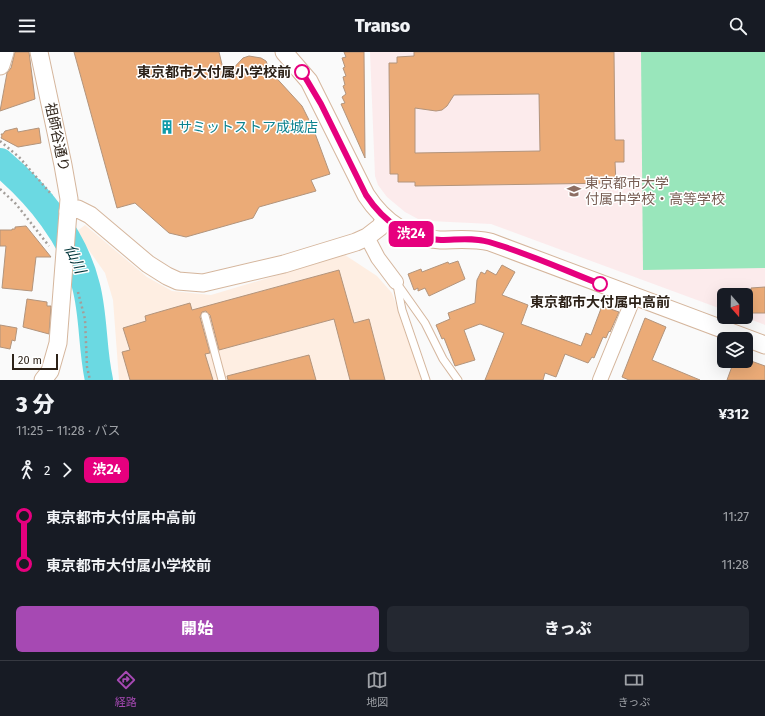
<!DOCTYPE html>
<html lang="ja">
<head>
<meta charset="utf-8">
<style>
  body { margin:0; font-family:"Fira Sans","Noto Sans JP",sans-serif; background:#242831; color:#f1f3f6; height:100vh; display:flex; flex-direction:column; font-size:15px; white-space:nowrap }
  * { box-sizing:border-box; margin:0 }
  p { font-size:13px; color:#9ea1a6 }
  .icon { flex:none; width:22px; height:22px; fill:none; stroke:currentColor; stroke-width:2; stroke-linecap:round; stroke-linejoin:round }
  .map { position:relative; height:328px; overflow:hidden }
  .drawer { display:flex; flex-direction:column; background:#171b24; flex:1 }
  .drawer>* { flex:none }
  .badge { padding:0 8px; border-radius:6px; font-size:14px; line-height:26px }
  .needle { width:26px; rotate:160deg }
  .fabs { position:absolute; left:717px; top:236px; display:grid; gap:8px }
  .fabs a { display:grid; place-items:center; width:36px; height:36px; border-radius:6px; background:#171b24; box-shadow:0 4px 16px #0002; font-size:20px }
  .scale { position:absolute; left:12px; bottom:10px; width:46px; box-sizing:border-box; padding-left:4px; border:2px solid #2d2218; border-top:0; font-size:11px; line-height:14px; white-space:nowrap; color:#2d2218; -webkit-text-stroke:3px #fff; paint-order:stroke }
  .map>.badge { position:absolute; translate:-50% -50%; box-shadow:0 0 0 2px #fff }
  .legs { display:flex; align-items:center; gap:6px; height:44px; padding:0 16px; font-size:13px }
  .legs p { margin-inline-start:auto }
  .overview { display:flex; align-items:center; justify-content:space-between; height:68px; padding:0 16px }
  h1 { font-size:22px; font-weight:800; line-height:30px }
  .button { display:flex; gap:8px; margin-top:auto; padding:8px 16px }
  .button a { flex:1; height:46px; border-radius:6px; background:#a649b3; color:#fff; font-size:16px; font-weight:800; line-height:46px; text-align:center }
  .button a+a { background:#242831; color:#f1f3f6 }
  ul { padding:0 16px; list-style:none }
  li { display:flex; align-items:center; gap:14px; height:48px; font-size:15px }
  li i { display:grid; place-items:center; width:6px; height:100%; margin:0 5px; background:currentColor }
  li i::after { content:''; width:10px; height:10px; margin:-5px; border:3px solid; border-radius:50%; background:#171b24 }
  li p { margin-inline-start:auto }
  li:first-child i { background:linear-gradient(#0000 50%,currentColor 0) }
  li:last-child i { background:linear-gradient(currentColor 50%,#0000 0) }
  header { display:flex; justify-content:space-between; align-items:center; height:52px; padding:0 16px; background:#171b24; font-size:18px; font-weight:800 }
  .menu { display:flex; justify-content:space-around; align-items:center; height:56px; border-top:1px solid #363941; background:#171b24; font-size:11px; color:#9ea1a6 }
  .menu a { display:grid; justify-items:center; gap:2px }
  .menu .active { color:#a649b3 }
  .map>svg:first-child { display:block }
  .built { fill:#feeee2 }
  .education { fill:#fcebec }
  .grass { fill:#99e6bb }
  .lines { fill:none; stroke-linecap:round; stroke-linejoin:round }
  .river { stroke:#6bd9e2; stroke-width:28 }
  .building { fill:#ebab77; stroke:#b2947c; fill-rule:evenodd }
  .service-casing { stroke:#d5b69d; stroke-width:9 }
  .minor-casing { stroke:#d5b69d; stroke-width:16 }
  .tertiary-casing { stroke:#d5b69d; stroke-width:19 }
  .secondary-casing { stroke:#d5b69d; stroke-width:21 }
  .path { stroke:#a39e9a; stroke-width:2.5; stroke-dasharray:2 3; stroke-linecap:butt }
  .service { stroke:#fff; stroke-width:7 }
  .minor { stroke:#fff; stroke-width:14 }
  .tertiary { stroke:#fff; stroke-width:17 }
  .secondary { stroke:#fff; stroke-width:19 }
  .line-1-casing { stroke:#fff; stroke-width:9 }
  .line-1 { stroke:#e6007e; stroke-width:6 }
  .stop-1-dot { fill:#fff; stroke:#e6007e; stroke-width:2 }
  .labels { text-anchor:middle; dominant-baseline:central; stroke-width:3; stroke-linejoin:round; paint-order:stroke }
  .stop-label { font-size:14px; font-weight:bold; fill:#2d2218; stroke:#fff; text-anchor:end }
  .culture-label { font-size:14px; fill:#0d838f; stroke:#fff; text-anchor:start }
  .street-label { font-size:14px; fill:#2d2218; stroke:#fff }
  .education-label { font-size:14px; fill:#785e54; stroke:#fff; text-anchor:start }
  .water-label { font-size:15px; font-style:italic; fill:#003539; stroke:#fff }
</style>
</head>
<body>
<header><svg class="icon" aria-label="menu" viewBox="0 0 24 24"><path d="M4 6h16M4 12h16M4 18h16"/></svg>Transo<svg class="icon" aria-label="search" viewBox="0 0 24 24"><circle cx="10" cy="10" r="6"/><path d="M15 15l6 6"/></svg></header>
<div class="map">
<svg width="765" height="328" viewBox="0 0 765 328">
  <rect width="100%" height="100%" fill="#fafafa"/>
  <polygon class="built" points="85,173 147,225 172,239 211,243 345,203 377,224 392,241 423,328 119,328 113,248 105,221 76,180"/>
  <polygon class="education" points="370,0 765,0 765,273 744,265 746,265 746,243 724,243 724,258 491,172 430,169 418,167 405,160 387,145 378,133 375,124"/>
  <polygon class="grass" points="641,0 765,0 765,216 643,218"/>
  <g class="lines">
    <path class="river" d="M 0,110 C 38,142 74,185 86,234 C 94,264 92,297 99,328"/>
  </g>
  <g class="building">
    <polygon points="15,0 29,0 35,47 0,59 7,21 11,16"/>
    <polygon points="74,0 219,0 225,25 243,6 249,4 261,6 266,9 270,19 302,54 313,76 330,122 311,128 316,139 259,155 253,166 186,185 169,181 135,151 117,156"/>
    <polygon points="344,0 364,0 365,106 341,52 345,51 342,45 346,42 343,34 345,33 343,25 346,24 343,16 345,15 342,6 346,5"/>
    <path d="M 414,0 L 614,0 L 615,88 L 624,88 L 624,110 L 615,110 L 616,131 L 415,134 L 415,130 L 398,130 L 398,122 L 390,122 L 389,11 L 397,11 L 397,5 L 414,4 ZM 539,42 L 540,99 L 415,101 L 415,56 L 436,59 L 442,58 L 447,54 L 454,43 Z"/>
    <polygon points="17,76 18,80 39,76 41,91 18,95 1,86 2,84 1,82 3,82 5,79"/>
    <polygon points="26,174 51,205 36,205 32,239 2,236 6,194 0,194 0,178 12,178 12,177 15,177 15,175"/>
    <polygon points="458,209 465,227 429,244 425,236 418,239 418,236 414,238 408,222 421,217 422,220 448,210 449,212"/>
    <polygon points="502,213 515,220 502,243 528,253 521,272 581,294 586,281 591,283 602,254 619,260 610,280 609,279 606,286 603,285 594,306 592,305 588,311 565,302 556,325 545,321 543,328 485,328 504,281 480,272 464,278 475,308 455,314 444,286 442,287 436,273 450,267 448,261 475,251 477,228 481,220 485,222 487,218 496,223"/>
    <polygon points="339,218 354,271 369,267 385,328 350,328 334,267 219,298 210,263 206,259 202,260 200,265 210,301 205,302 213,328 130,328 122,300 130,298 123,276 146,269 145,264 190,251 192,258"/>
    <polygon points="765,235 765,261 751,261 751,236"/>
    <polygon points="27,247 47,250 47,254 51,254 49,282 23,275"/>
    <polygon points="645,266 666,275 652,308 700,328 629,328 622,325"/>
    <polygon points="0,273 17,276 15,289 12,288 10,297 0,295"/>
    <polygon points="309,303 316,328 228,328 227,324"/>
    <polygon points="734,309 751,309 765,314 765,328 727,328"/>
  </g>
  <g class="lines">
    <defs>
      <g id="service">
        <polyline points="396,230 425,271 443,307 458,328"/>
        <polyline points="397,233 402,258 426,328"/>
        <polyline points="205,264 222,328"/>
      </g>
      <g id="minor">
        <polyline points="367,185 378,206 396,230"/>
        <polyline points="600,328 634,245"/>
      </g>
      <g id="tertiary">
        <polyline points="39,0 63,113 69,147 58,291 50,319 43,328"/>
        <path d="M 284,0 L 309,29 L 366,143 C 383,169 408,187 440,188 C 457,188 472,186 490,190 L 765,293"/>
        <polyline points="68,159 78,157 90,163 148,212 167,224 178,229 203,231 284,212 356,190 367,185 380,175 385,167"/>
      </g>
      <polyline id="secondary" points="0,13 4,0"/>
    </defs>
    <use href="#service" class="service-casing"/>
    <use href="#minor" class="minor-casing"/>
    <use href="#tertiary" class="tertiary-casing"/>
    <use href="#secondary" class="secondary-casing"/>
    <g class="path">
      <polyline points="0,89 19,105 52,143"/>
      <polyline points="0,137 16,152 49,194"/>
      <polyline points="78,240 85,267 87,315 90,328"/>
    </g>
    <use href="#service" class="service"/>
    <use href="#minor" class="minor"/>
    <use href="#tertiary" class="tertiary"/>
    <use href="#secondary" class="secondary"/>
  </g>
  <g class="lines">
    <defs>
      <path id="line-1" d="M 302,20 L 321,52 L 366,143 C 383,169 408,187 441,188 C 457,188 473,185 489,190 C 527,201 564,218 600,232"/>
    </defs>
    <use href="#line-1" class="line-1-casing"/>
    <use href="#line-1" class="line-1"/>
  </g>
  <defs>
    <symbol id="building-bare" viewBox="-9 -9 18 18"><path d="M-4-6H4V6H1V3H-1V6H-4ZM-2.5-4.3h1.7v1.8h-1.7ZM.8-4.3h1.7v1.8H.8ZM-2.5-1h1.7V.8h-1.7ZM.8-1h1.7V.8H.8Z" fill="#0f9aa8" stroke="#fff" stroke-width="2.5" paint-order="stroke"/></symbol>
    <symbol id="school-bare" viewBox="-9 -9 18 18"><path d="M0-5L7-2L0 1L-7-2ZM-4 1L0 2.5L4 1V4Q0 6-4 4Z" fill="#8d6e63" stroke="#fff" stroke-width="2.5" paint-order="stroke"/></symbol>
  </defs>
  <g fill-rule="evenodd">
    <use href="#building-bare" x="157" y="65" width="20" height="20"/>
    <use href="#school-bare" x="564" y="129" width="20" height="20"/>
  </g>
  <g class="stop-1-dot">
    <circle cx="302" cy="20" r="7"/>
    <circle cx="600" cy="232" r="7"/>
  </g>
  <g class="labels">
    <g class="stop-label">
      <text x="291" y="20">東京都市大付属小学校前</text>
      <text x="600" y="250" text-anchor="middle">東京都市大付属中高前</text>
    </g>
    <g class="culture-label">
      <text x="178" y="75">サミットストア成城店</text>
    </g>
    <g class="street-label">
      <text transform="translate(57 85) rotate(78)">祖師谷通り</text>
    </g>
    <g class="education-label">
      <text x="585" y="131">東京都市大学<tspan x="585" dy="16">付属中学校・高等学校</tspan></text>
    </g>
    <g class="water-label">
      <text transform="translate(75 207) rotate(66)">仙川</text>
    </g>
  </g>
</svg>
<div class="fabs">
<a><svg class="needle" viewBox="-14 -14 28 28"><path d="M0-13l5 13h-10z" fill="#e53935"/><path d="M0 13l5-13h-10z" fill="#9ea1a6"/></svg></a>
<a><svg class="icon" aria-label="layers" viewBox="0 0 24 24"><path d="M12 4l9 5-9 5-9-5zM3 14l9 5 9-5"/></svg></a>
</div>
<div class="scale">20 m</div>
<b class="badge" style="left:411px;top:182px;background:#e6007e;color:#fff">渋24</b>
</div>
<section class="drawer">
<div class="overview"><div><h1>3 分</h1><p>11:25 – 11:28 · バス</p></div><b>¥312</b></div>
<div class="legs"><svg class="icon" aria-label="walk" viewBox="0 0 24 24"><circle cx="13" cy="4" r="2"/><path d="M13 8l-2 6 4 7M11 14l-3 7M7 12l3-4h3l4 4"/></svg>2<svg class="icon" aria-label="forward" viewBox="0 0 24 24"><path d="M9 5l7 7-7 7"/></svg><b class="badge" style="background:#e6007e;color:#fff">渋24</b></div>
<ul>
<li><i style="color:#e6007e"></i><b>東京都市大付属中高前</b><p>11:27</p></li>
<li><i style="color:#e6007e"></i><b>東京都市大付属小学校前</b><p>11:28</p></li>
</ul>
<div class="button"><a>開始</a><a>きっぷ</a></div>
</section>
<nav class="menu">
<a class="active"><svg class="icon" aria-label="directions" viewBox="0 0 24 24"><path d="M12 3l9 9-9 9-9-9zM9 14v-3h6M13 9l2 2-2 2"/></svg>経路</a>
<a><svg class="icon" aria-label="map" viewBox="0 0 24 24"><path d="M3 6l6-2 6 2 6-2v14l-6 2-6-2-6 2zM9 4v14M15 6v14"/></svg>地図</a>
<a><svg class="icon" aria-label="tickets" viewBox="0 0 24 24"><path d="M3 7h18v10H3zM15 7v10"/></svg>きっぷ</a>
</nav>
</body>
</html>
